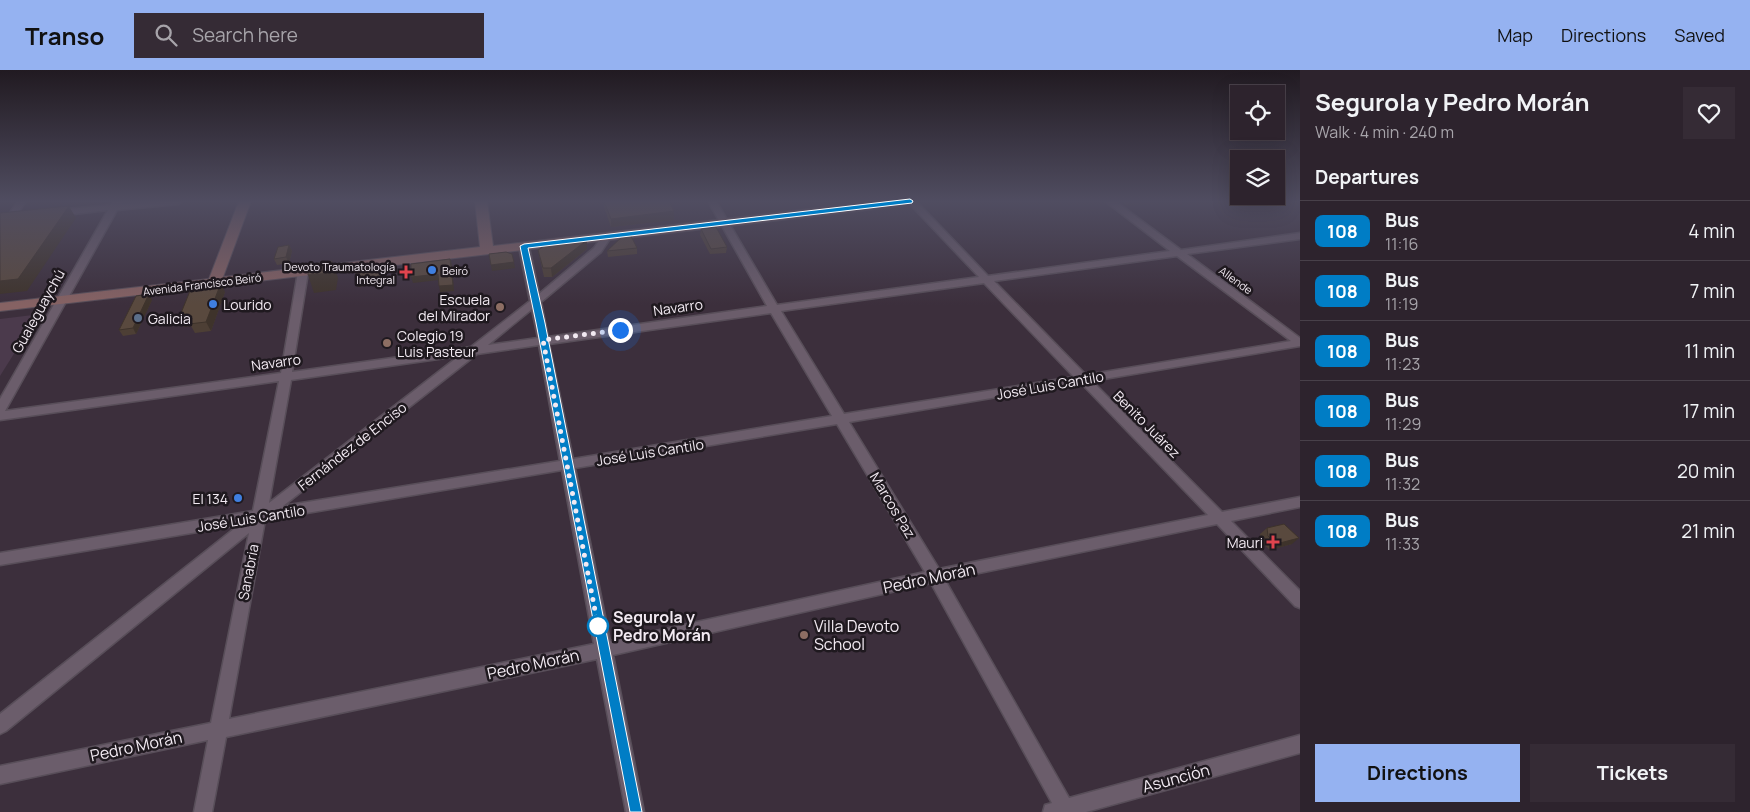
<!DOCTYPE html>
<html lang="en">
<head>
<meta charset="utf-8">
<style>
  body { margin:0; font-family:Manrope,sans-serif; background:#352b35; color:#f1f3f6; height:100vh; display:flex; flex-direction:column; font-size:19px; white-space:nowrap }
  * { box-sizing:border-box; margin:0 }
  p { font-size:16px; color:#a7a4aa }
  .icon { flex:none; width:28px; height:28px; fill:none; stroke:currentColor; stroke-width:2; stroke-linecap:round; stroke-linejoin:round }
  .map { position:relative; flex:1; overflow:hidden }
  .drawer { display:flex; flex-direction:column; background:#2d232d; width:450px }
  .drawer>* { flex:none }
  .badge { padding:0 10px; border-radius:8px; font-size:18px; line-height:32px }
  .buttons { position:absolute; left:1230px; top:15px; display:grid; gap:10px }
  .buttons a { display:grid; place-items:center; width:55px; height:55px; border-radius:0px; background:#2d232d; box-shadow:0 5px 20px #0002,0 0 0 1px #484049; font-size:25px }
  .you { position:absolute; width:25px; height:25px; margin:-12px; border:4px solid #fff; border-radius:50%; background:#1a73e8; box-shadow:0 0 0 8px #1a73e833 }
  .map>.badge { position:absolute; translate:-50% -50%; box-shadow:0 0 0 2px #fff }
  h2 { padding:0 15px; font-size:19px; line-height:45px }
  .round { display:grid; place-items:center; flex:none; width:52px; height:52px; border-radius:0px; background:#352b35 }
  .overview { display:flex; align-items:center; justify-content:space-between; height:85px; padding:0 15px }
  h1 { font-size:24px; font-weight:700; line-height:38px }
  .cta { display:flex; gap:10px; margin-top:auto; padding:10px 15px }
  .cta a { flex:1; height:58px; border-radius:0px; background:#95b2f1; color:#111; font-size:20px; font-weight:700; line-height:58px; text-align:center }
  .cta a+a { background:#352b35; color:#f1f3f6 }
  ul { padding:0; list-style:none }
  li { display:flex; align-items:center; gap:15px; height:60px; padding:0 15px; border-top:1px solid #484049 }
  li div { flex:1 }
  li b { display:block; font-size:19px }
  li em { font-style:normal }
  li .badge { min-width:55px; font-weight:700; text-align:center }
  header { display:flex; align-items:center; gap:30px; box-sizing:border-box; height:70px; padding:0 25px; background:#95b2f1; color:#111 }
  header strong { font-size:24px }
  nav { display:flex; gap:28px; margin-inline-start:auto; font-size:18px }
  .search { width:350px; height:45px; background:#352b35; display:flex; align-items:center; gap:12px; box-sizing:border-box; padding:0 18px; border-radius:0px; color:#a7a4aa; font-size:19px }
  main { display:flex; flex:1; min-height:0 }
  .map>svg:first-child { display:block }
  .built { fill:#4b3a4c }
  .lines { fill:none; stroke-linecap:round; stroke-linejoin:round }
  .street-casing { stroke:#584e59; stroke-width:3 }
  .secondary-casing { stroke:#584e59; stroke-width:2 }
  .street { fill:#6b5d6b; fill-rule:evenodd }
  .secondary { fill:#866263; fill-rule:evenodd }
  .wall { fill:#4d3f35 }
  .shaded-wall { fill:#3e332b }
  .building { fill:#59493e; stroke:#3e332b }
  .line { fill:#007dc5; stroke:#fff }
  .walk { stroke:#f2eaf2; stroke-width:5; stroke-dasharray:0 9 }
  .shop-dot { fill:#3f7fe0; stroke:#1f191f; stroke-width:2 }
  .health-dot { fill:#e0444e; stroke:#1f191f; stroke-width:2 }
  .education-dot { fill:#8d6e63; stroke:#1f191f; stroke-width:2 }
  .service-dot { fill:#5c6f8a; stroke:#1f191f; stroke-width:2 }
  .stop-dot { fill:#fff; stroke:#007dc5; stroke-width:2.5 }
  .labels { text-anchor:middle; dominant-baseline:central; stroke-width:5; stroke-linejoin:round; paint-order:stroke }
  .far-poi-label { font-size:11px; fill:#f2eaf2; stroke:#1f191f; text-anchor:end }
  .far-street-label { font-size:11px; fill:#f2eaf2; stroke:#1f191f }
  .poi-label { font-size:14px; fill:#f2eaf2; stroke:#1f191f; text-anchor:end }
  .street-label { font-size:14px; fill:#f2eaf2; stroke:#1f191f }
  .near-street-label { font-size:16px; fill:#f2eaf2; stroke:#1f191f }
  .near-stop-label { font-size:16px; font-weight:bold; fill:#f2eaf2; stroke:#1f191f; text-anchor:start }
  .near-poi-label { font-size:16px; fill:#f2eaf2; stroke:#1f191f; text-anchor:start }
</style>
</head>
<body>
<header>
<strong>Transo</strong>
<div class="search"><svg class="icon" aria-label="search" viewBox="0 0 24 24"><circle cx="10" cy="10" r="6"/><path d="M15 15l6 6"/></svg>Search here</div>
<nav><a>Map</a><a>Directions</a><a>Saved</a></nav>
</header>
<main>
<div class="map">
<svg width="1300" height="742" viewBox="0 0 1300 742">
  <rect width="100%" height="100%" fill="#3c2f3c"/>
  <polygon class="built" points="33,245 37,247 0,306 0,249"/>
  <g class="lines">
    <defs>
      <g id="street">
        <polygon points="18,131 26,131 14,149 8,149 7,147"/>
        <path d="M 114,131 L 122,131 L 121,134 L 182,131 L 178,134 L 117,140 L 5,341 L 281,303 L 298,202 L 303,199 L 308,202 L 292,302 L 471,277 L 530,231 L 519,177 L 524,174 L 529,177 L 539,224 L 594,178 L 603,165 L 609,165 L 611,167 L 601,182 L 541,232 L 548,267 L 767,236 L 708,131 L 716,131 L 777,235 L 979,207 L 907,131 L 916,131 L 988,206 L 1170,181 L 1105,131 L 1115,131 L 1181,180 L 1300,163 L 1300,169 L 1187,184 L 1300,268 L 1300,276 L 1092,311 L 1222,442 L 1300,427 L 1300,437 L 1231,451 L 1300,521 L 1300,538 L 1295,536 L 1217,454 L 945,510 L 1069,728 L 1300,665 L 1300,683 L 1086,742 L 1043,742 L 1045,735 L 1052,733 L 931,513 L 613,585 L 644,742 L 626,742 L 597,589 L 226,667 L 212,742 L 194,742 L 208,670 L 0,714 L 0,696 L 211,653 L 249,463 L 6,661 L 0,664 L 0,644 L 239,455 L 0,495 L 0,483 L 253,441 L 279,311 L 0,350 L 0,329 L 108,140 L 56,146 L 52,143 L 56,140 L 111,135 ZM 1177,186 L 1291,271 L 1086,305 L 994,211 ZM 984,213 L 1074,307 L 844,344 L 781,241 ZM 532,239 L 538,268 L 488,275 ZM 771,243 L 832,346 L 573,389 L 549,274 ZM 539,275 L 560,391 L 283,436 L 477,284 ZM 459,286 L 269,433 L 291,310 ZM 1081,313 L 1208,445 L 939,499 L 849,352 ZM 837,354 L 925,502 L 610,571 L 575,398 ZM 562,400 L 594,574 L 229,649 L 265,450 Z"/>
      </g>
      <polygon id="secondary" points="239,131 251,131 223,207 480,177 475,131 487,131 493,176 876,131 916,131 910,135 0,241 0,233 209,209"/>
    </defs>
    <use href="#street" class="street-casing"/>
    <use href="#secondary" class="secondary-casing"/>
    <use href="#street" class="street"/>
    <use href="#secondary" class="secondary"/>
  </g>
  <g class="wall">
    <polygon points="604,131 669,131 674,141 674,150 611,157 604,137"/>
    <polygon points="1121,131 1164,131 1163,132 1128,136"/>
    <polygon points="701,159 727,177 726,183 710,184 700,165"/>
    <polygon points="587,170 587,179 552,207 544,207 538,180"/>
    <polygon points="289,175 292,181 289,193 277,195 274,189"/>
    <polygon points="637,178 637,184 608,187 607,181"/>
    <polygon points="225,222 211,261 195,263 191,256 184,257 179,248"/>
    <polygon points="152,230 136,264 123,266 119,260"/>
    <polygon points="1267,458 1292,474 1270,480 1261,472 1260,464"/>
  </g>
  <g class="shaded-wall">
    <polygon points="1130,131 1164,131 1163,132 1128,136"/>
    <polygon points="69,136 76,148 27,221 0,224 0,211"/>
    <polygon points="674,141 674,150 611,157 611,149"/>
    <polygon points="587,170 587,179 552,207 551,198"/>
    <polygon points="289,175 292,181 289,193 286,187"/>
    <polygon points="450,189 452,195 454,221 440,222 439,216"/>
    <polygon points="332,191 338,208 336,220 314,223 308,205"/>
    <polygon points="514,192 515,198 492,201 491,195"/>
    <polygon points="384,197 385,203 385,214 358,217 356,211"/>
    <polygon points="438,204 439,210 413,213 411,207"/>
    <polygon points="221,213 225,222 211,261 206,252"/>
    <polygon points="149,224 152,230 136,264 133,258"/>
    <polygon points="1299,468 1292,474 1270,480 1276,474"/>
  </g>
  <g class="building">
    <polygon points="604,131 669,131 674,141 611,149"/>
    <polygon points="69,136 18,209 0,211 0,143"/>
    <polygon points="716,157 727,177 711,179 701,159"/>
    <polygon points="625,164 630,164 637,178 607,181"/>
    <polygon points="587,170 551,198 543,198 538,180 544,176"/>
    <polygon points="289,175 286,187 274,189 278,177"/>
    <polygon points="506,182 512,184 514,192 491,195 489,184"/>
    <polygon points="450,189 453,215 439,216 438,204 411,207 411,194"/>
    <polygon points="332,191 330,203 308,205 309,196 313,194"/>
    <polygon points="384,197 383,208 356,211 356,200"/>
    <polygon points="221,213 206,252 189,254 192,246 179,248 192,216"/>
    <polygon points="149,224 133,258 119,260 136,226"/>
    <polygon points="1284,454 1299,468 1276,474 1268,466 1267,458"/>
  </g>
  <linearGradient id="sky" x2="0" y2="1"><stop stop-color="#211a21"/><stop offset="0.56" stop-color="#504d61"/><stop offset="1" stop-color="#504d61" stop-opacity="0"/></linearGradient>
  <rect width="1300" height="235" fill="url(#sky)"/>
  <polygon class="line" points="910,129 913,131 912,133 528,178 545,253 642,742 630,742 536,253 520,176 524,174"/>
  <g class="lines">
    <polyline class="walk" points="598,556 543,270 620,260"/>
  </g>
  <g class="shop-dot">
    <circle cx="432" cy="200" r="5"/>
    <circle cx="213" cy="234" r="5"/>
    <circle cx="238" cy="428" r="5"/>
  </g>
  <g class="health-dot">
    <path d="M403.5 194.5h5v5h5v5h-5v5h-5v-5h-5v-5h5z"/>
    <path d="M1270.5 464.5h5v5h5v5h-5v5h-5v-5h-5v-5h5z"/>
  </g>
  <g class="education-dot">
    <circle cx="500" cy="237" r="5"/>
    <circle cx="387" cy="273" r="5"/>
    <circle cx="804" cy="565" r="5"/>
  </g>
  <circle class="service-dot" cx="138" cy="248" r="5"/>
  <circle class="stop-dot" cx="598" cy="556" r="10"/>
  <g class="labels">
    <g class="far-poi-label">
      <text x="395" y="196">Devoto Traumatología<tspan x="395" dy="13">Integral</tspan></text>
      <text x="442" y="200" text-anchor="start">Beiró</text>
    </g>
    <g class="far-street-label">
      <text transform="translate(1236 210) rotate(36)">Allende</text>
      <text transform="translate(202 214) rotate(-7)">Avenida Francisco Beiró</text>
    </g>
    <g class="poi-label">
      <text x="490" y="229">Escuela<tspan x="490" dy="16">del Mirador</tspan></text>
      <text x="223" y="234" text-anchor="start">Lourido</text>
      <text x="148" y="248" text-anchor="start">Galicia</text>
      <text x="397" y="265" text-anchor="start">Colegio 19<tspan x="397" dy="16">Luis Pasteur</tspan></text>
      <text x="228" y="428">El 134</text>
      <text x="1263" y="472">Mauri</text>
    </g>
    <g class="street-label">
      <text transform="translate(678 237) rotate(-8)">Navarro</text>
      <text transform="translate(38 241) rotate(-61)">Gualeguaychú</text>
      <text transform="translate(276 292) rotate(-8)">Navarro</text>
      <text transform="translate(1050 315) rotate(-10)">José Luis Cantilo</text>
      <text transform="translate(1147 354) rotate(45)">Benito Juárez</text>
      <text transform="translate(352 376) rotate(-38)">Fernández de Enciso</text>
      <text transform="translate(650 382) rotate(-9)">José Luis Cantilo</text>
      <text transform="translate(893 435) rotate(59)">Marcos Paz</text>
      <text transform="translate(251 448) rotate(-9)">José Luis Cantilo</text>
      <text transform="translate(248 502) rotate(-79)">Sanabria</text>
    </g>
    <g class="near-street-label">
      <text transform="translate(929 508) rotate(-12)">Pedro Morán</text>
      <text transform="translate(533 594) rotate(-12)">Pedro Morán</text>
      <text transform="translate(136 676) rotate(-12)">Pedro Morán</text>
      <text transform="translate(1176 708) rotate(-15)">Asunción</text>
    </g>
    <g class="near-stop-label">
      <text x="613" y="547">Segurola y<tspan x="613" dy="18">Pedro Morán</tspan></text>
    </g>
    <g class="near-poi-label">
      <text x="814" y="556">Villa Devoto<tspan x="814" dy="18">School</tspan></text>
    </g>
  </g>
</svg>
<div class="buttons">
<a><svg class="icon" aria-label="locate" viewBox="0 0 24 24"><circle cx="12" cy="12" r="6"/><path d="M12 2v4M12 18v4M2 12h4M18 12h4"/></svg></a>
<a><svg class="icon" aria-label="layers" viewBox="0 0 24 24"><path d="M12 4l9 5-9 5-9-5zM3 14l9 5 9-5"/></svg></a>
</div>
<div class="you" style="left:620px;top:260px"></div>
</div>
<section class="drawer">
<div class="overview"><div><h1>Segurola y Pedro Morán</h1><p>Walk · 4 min · 240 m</p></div><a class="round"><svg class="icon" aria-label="heart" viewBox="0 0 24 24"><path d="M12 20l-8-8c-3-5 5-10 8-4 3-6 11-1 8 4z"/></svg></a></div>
<h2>Departures</h2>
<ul>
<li><span class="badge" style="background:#007dc5;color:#fff">108</span><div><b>Bus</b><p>11:16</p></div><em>4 min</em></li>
<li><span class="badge" style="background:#007dc5;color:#fff">108</span><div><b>Bus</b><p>11:19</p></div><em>7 min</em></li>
<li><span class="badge" style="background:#007dc5;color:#fff">108</span><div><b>Bus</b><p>11:23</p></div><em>11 min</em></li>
<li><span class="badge" style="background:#007dc5;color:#fff">108</span><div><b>Bus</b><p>11:29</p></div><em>17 min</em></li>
<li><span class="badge" style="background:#007dc5;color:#fff">108</span><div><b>Bus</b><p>11:32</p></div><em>20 min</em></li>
<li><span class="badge" style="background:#007dc5;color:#fff">108</span><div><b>Bus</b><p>11:33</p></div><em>21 min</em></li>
</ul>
<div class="cta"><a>Directions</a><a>Tickets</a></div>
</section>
</main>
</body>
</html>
